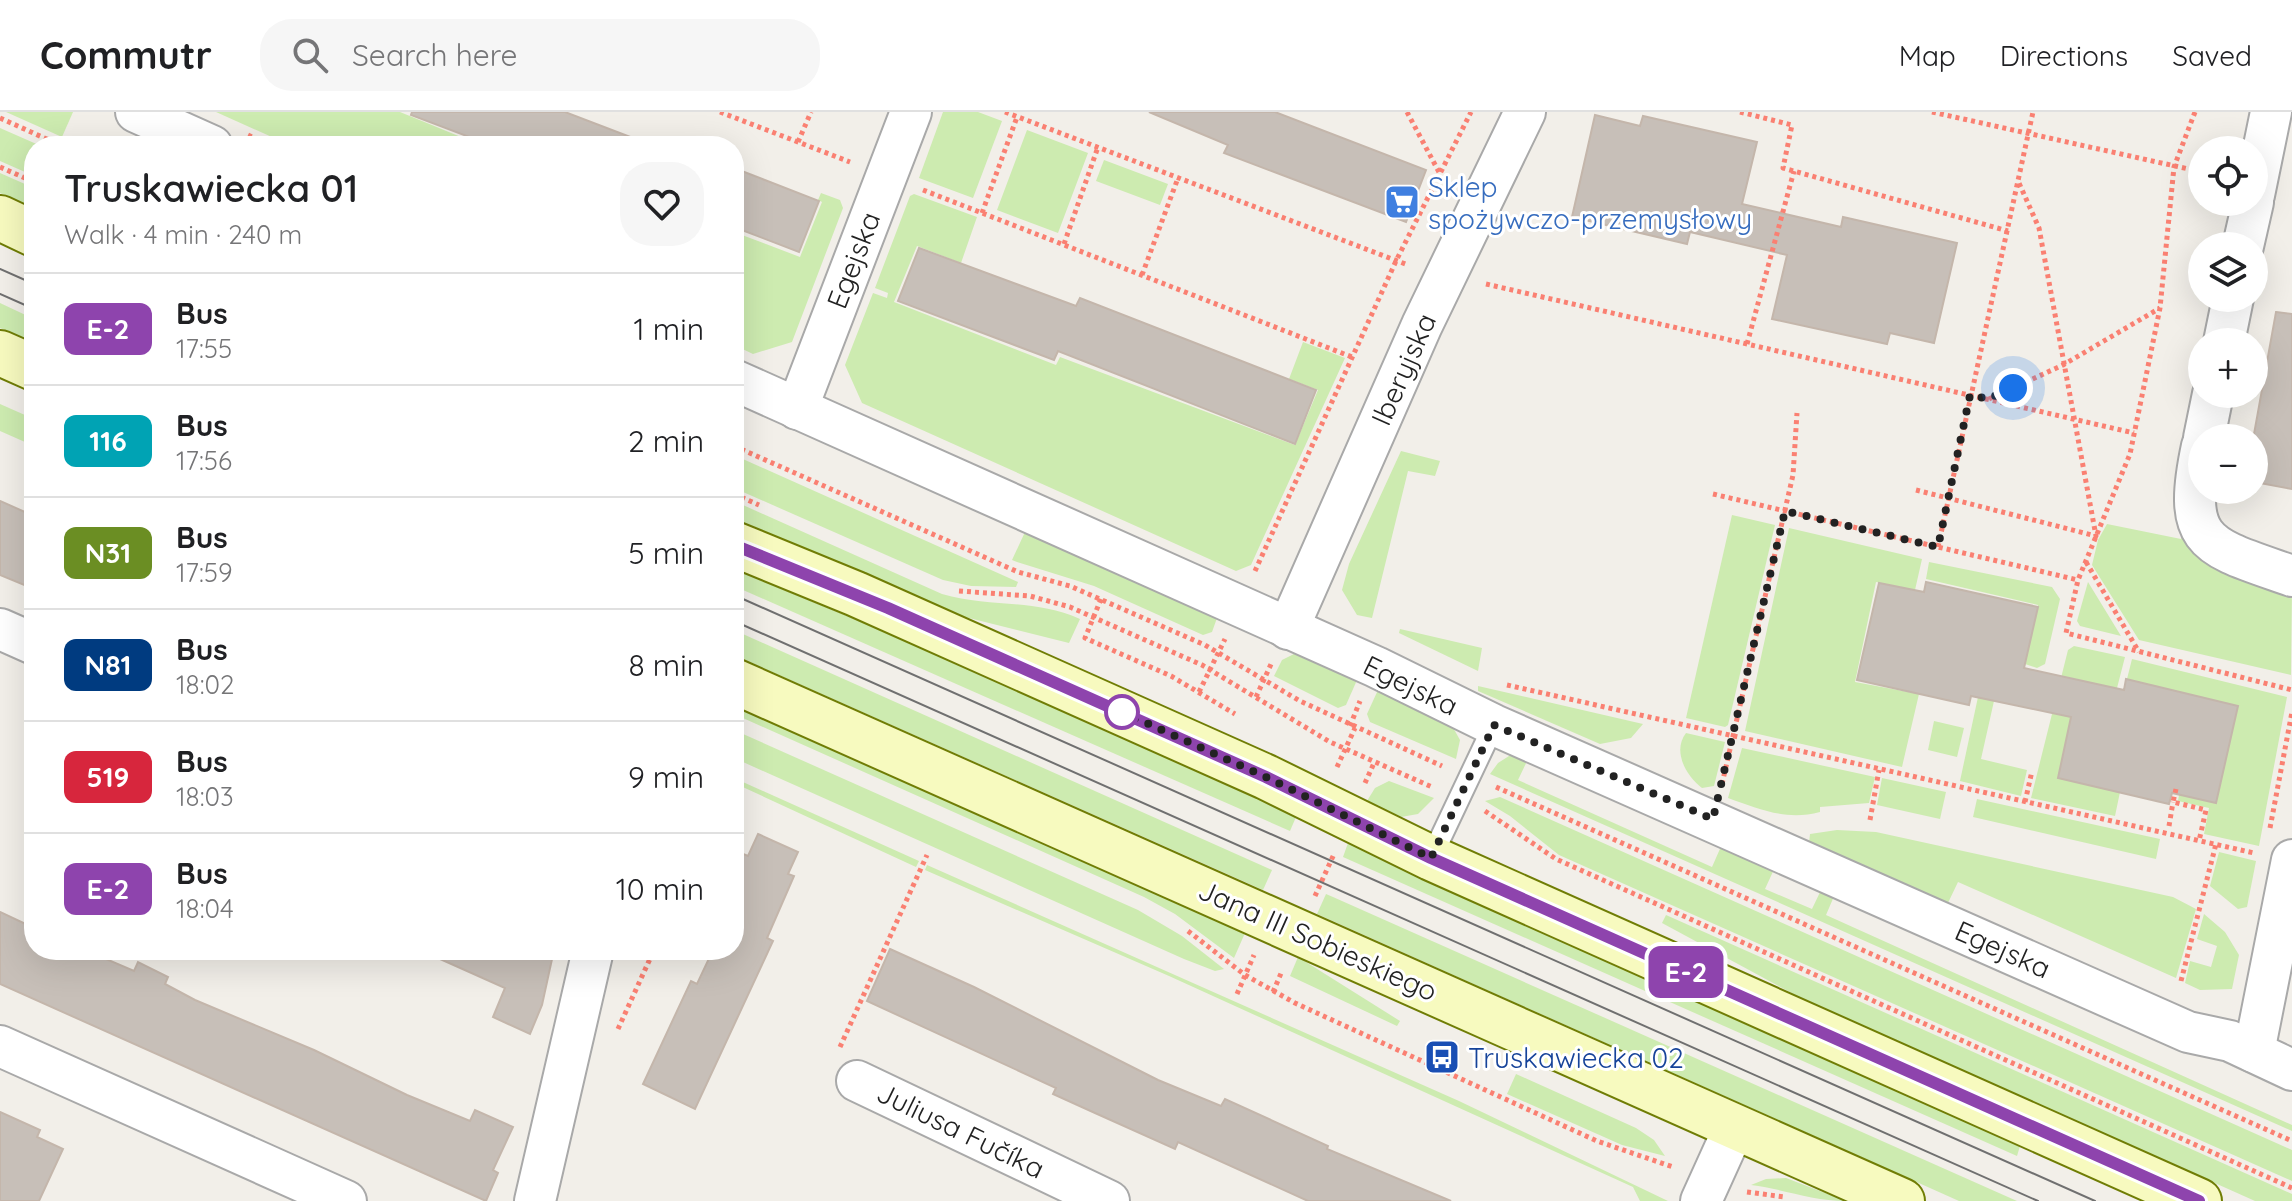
<!DOCTYPE html>
<html lang="en">
<head>
<meta charset="utf-8">
<style>
  body { margin:0; font-family:Quicksand,sans-serif; background:#f6f6f6; color:#202124; height:100vh; display:flex; flex-direction:column; font-size:30px; white-space:nowrap }
  * { box-sizing:border-box; margin:0 }
  p { font-size:26px; color:#757577 }
  .icon { flex:none; width:44px; height:44px; fill:none; stroke:currentColor; stroke-width:2; stroke-linecap:round; stroke-linejoin:round }
  .map { position:relative; flex:1; overflow:hidden }
  .drawer { position:absolute; left:24px; top:24px; width:720px; height:824px; display:flex; flex-direction:column; background:#fff; border-radius:32px; box-shadow:0 8px 32px #0002 }
  .drawer>* { flex:none }
  .badge { padding:0 16px; border-radius:12px; font-size:28px; line-height:52px }
  .buttons { position:absolute; left:2188px; top:24px; display:grid; gap:16px }
  .buttons a { display:grid; place-items:center; width:80px; height:80px; border-radius:50%; background:#fff; box-shadow:0 8px 32px #0002; font-size:40px }
  .you { position:absolute; width:40px; height:40px; margin:-20px; border:6px solid #fff; border-radius:50%; background:#1a73e8; box-shadow:0 0 0 12px #1a73e833 }
  .map>.badge { position:absolute; translate:-50% -50%; box-shadow:0 0 0 4px #fff }
  .round { display:grid; place-items:center; flex:none; width:84px; height:84px; border-radius:32px; background:#f6f6f6 }
  .summary { display:flex; align-items:center; justify-content:space-between; height:136px; padding:0 40px }
  h1 { font-size:38px; font-weight:600; line-height:60px }
  ul { padding:0; list-style:none }
  li { display:flex; align-items:center; gap:24px; height:112px; padding:0 40px; border-top:2px solid #e0e0e0 }
  li div { flex:1 }
  li b { display:block; font-size:30px }
  li em { font-style:normal }
  li .badge { min-width:88px; font-weight:700; text-align:center }
  header { display:flex; align-items:center; gap:48px; box-sizing:border-box; height:112px; padding:0 40px; background:#fff; border-bottom:2px solid #e0e0e0 }
  header strong { font-size:38px }
  nav { display:flex; gap:44px; margin-inline-start:auto; font-size:28px }
  .search { width:560px; height:72px; background:#f6f6f6; display:flex; align-items:center; gap:20px; box-sizing:border-box; padding:0 28px; border-radius:32px; color:#757577; font-size:30px }
  .map>svg:first-child { display:block }
  .grass { fill:#cdebb0 }
  .building { fill:#c7bfb8; stroke:#c4b6ab; stroke-width:2 }
  .lines { fill:none; stroke-linecap:round; stroke-linejoin:round }
  .service-casing { stroke:#a9a9a9; stroke-width:24 }
  .minor-casing { stroke:#a9a9a9; stroke-width:44 }
  .secondary-casing { stroke:#707d05; stroke-width:48 }
  .path { stroke:#fa8072; stroke-width:5; stroke-dasharray:4 4; stroke-linecap:butt }
  .service { stroke:#fff; stroke-width:20 }
  .minor { stroke:#fff; stroke-width:40 }
  .secondary { stroke:#f7fabf; stroke-width:44 }
  .tram { stroke:#707070; stroke-width:2 }
  .line-casing { stroke:#fff; stroke-width:18 }
  .line { stroke:#8e44ad; stroke-width:12 }
  .walk { stroke:#222; stroke-width:8; stroke-dasharray:0 14.4 }
  .stop-dot { fill:#fff; stroke:#8e44ad; stroke-width:4 }
  .labels { text-anchor:middle; dominant-baseline:central; stroke-width:6; stroke-linejoin:round; paint-order:stroke }
  .shop-label { font-size:28px; fill:#366cbe; stroke:#fff; text-anchor:start }
  .street-label { font-size:28px; fill:#222; stroke:#fff }
  .transit-label { font-size:28px; fill:#164399; stroke:#fff; text-anchor:start }
</style>
</head>
<body>
<header>
<strong>Commutr</strong>
<div class="search"><svg class="icon" aria-label="search" viewBox="0 0 24 24"><circle cx="10" cy="10" r="6"/><path d="M15 15l6 6"/></svg>Search here</div>
<nav><a>Map</a><a>Directions</a><a>Saved</a></nav>
</header>
<div class="map">
<svg width="2292" height="1089" viewBox="0 0 2292 1089">
  <rect width="100%" height="100%" fill="#f2efe9"/>
  <g class="grass">
    <polygon points="6,0 73,0 62,25"/>
    <polygon points="216,0 400,0 483,34 292,34"/>
    <polygon points="943,0 978,0 1002,9 973,86 919,66"/>
    <polygon points="0,16 41,34 34,34 34,64 0,49"/>
    <polygon points="1027,18 1088,41 1058,121 997,98"/>
    <polygon points="1104,48 1168,72 1160,93 1096,69"/>
    <polygon points="0,61 34,76 34,96 0,81"/>
    <polygon points="821,81 840,88 843,96 792,230 753,242 734,233 734,120 800,145 822,90 818,88"/>
    <polygon points="914,82 977,105 961,151 917,134 894,190 1056,253 1060,245 1295,333 1318,278 1289,267 1303,230 1345,246 1251,453 1236,459 862,291 845,253 873,181 887,186 888,181 875,176 910,84"/>
    <polygon points="0,191 34,207 34,231 0,216"/>
    <polygon points="0,292 34,307 34,334 0,319"/>
    <polygon points="1401,339 1440,349 1435,364 1408,359 1372,506 1357,503 1342,478 1349,452"/>
    <polygon points="734,343 1018,470 1016,475 971,474 943,468 734,376"/>
    <path d="M 734,389 L 942,482 C 989,496 1033,486 1080,507 L 1069,531 L 965,505 L 734,407 Z"/>
    <polygon points="1732,403 1775,413 1728,613 1725,615 1686,606"/>
    <path d="M 2107,412 L 2181,427 L 2182,424 C 2204,463 2252,467 2292,477 L 2291,563 L 2139,528 L 2092,453 L 2098,428 Z"/>
    <polygon points="1789,416 1922,447 1915,478 1876,470 1855,570 1919,582 1902,655 1745,619"/>
    <polygon points="1025,420 1217,506 1212,520 1203,523 1094,474 1017,450 1012,448"/>
    <polygon points="1929,450 2052,475 2060,487 2045,552 2037,556 2025,552 2038,493 1926,467"/>
    <polygon points="734,457 888,521 1259,687 1296,705 1290,719 734,474"/>
    <polygon points="2088,470 2121,524 2080,514 2077,509"/>
    <polygon points="1400,517 1482,536 1478,559 1399,521"/>
    <polygon points="734,518 1272,758 1263,778 734,543"/>
    <polygon points="2074,534 2125,545 2117,576 2080,569 2058,665 2120,680 2115,704 2031,686 2068,538"/>
    <polygon points="1294,542 1357,568 1346,593 1338,596 1274,564 1282,548"/>
    <polygon points="2132,547 2287,585 2259,734 2204,722 2209,696 2178,689 2179,683 2216,691 2238,594 2127,567"/>
    <polygon points="1478,574 1643,612 1631,626 1600,632 1478,579"/>
    <polygon points="1378,578 1451,612 1460,628 1456,647 1370,610 1367,602"/>
    <polygon points="1978,585 1994,589 1981,647 2027,658 2021,684 1960,669"/>
    <polygon points="734,594 1245,821 1234,846 1175,802 1144,785 734,602"/>
    <polygon points="1934,609 1964,616 1957,645 1928,638"/>
    <polygon points="734,618 1138,798 1182,824 1224,857 1215,859 1184,847 734,646"/>
    <path d="M 1686,621 L 1725,630 L 1714,674 L 1702,676 C 1686,664 1672,639 1686,621 Z"/>
    <path d="M 1742,636 L 1875,665 L 1869,691 L 1820,695 L 1820,700 C 1786,709 1759,697 1728,686 Z"/>
    <polygon points="1509,644 1529,645 1518,668 1712,755 1723,730 1776,753 1765,777 1812,797 1822,776 1835,782 1826,803 2292,1013 2292,1019 1490,662 1498,651"/>
    <polygon points="734,666 919,749 916,755 734,671"/>
    <polygon points="1882,666 1946,680 1940,707 1877,693"/>
    <polygon points="1389,669 1434,686 1418,702 1401,705 1367,689 1375,676"/>
    <polygon points="1500,685 2292,1038 2292,1069 1559,743 1510,704 1485,689"/>
    <polygon points="1977,687 2160,727 2156,747 1973,705"/>
    <polygon points="1837,718 1876,720 2173,785 2196,797 2176,866 1958,770 1947,793 1809,731 1810,722"/>
    <polygon points="1348,731 2020,1034 2017,1044 1343,745"/>
    <polygon points="2219,740 2256,749 2247,795 2238,797 2210,774"/>
    <polygon points="927,753 1459,989 1668,1089 1640,1089 1633,1075 1169,864 925,758"/>
    <polygon points="1326,782 1333,785 2017,1089 1959,1089 1317,802"/>
    <polygon points="2204,802 2225,820 2239,843 2232,877 2200,878 2185,871 2190,849 2211,855 2217,834 2197,827"/>
    <polygon points="1666,803 2292,1082 2292,1089 2255,1089 1799,885 1662,811"/>
    <polygon points="1298,845 1400,909 1397,914 1290,864"/>
    <polygon points="1516,962 1636,1016 1654,1028 1665,1044 1622,1033 1507,982"/>
    <path d="M 1786,1066 L 1846,1089 C 1813,1089 1783,1077 1751,1073 L 1766,1067 Z"/>
  </g>
  <g class="building">
    <polygon points="412,0 565,0 646,31 493,34 411,3"/>
    <polygon points="1149,0 1275,0 1426,58 1406,110 1224,41 1228,33"/>
    <polygon points="1595,3 1640,14 1643,4 1757,30 1742,92 1841,115 1843,105 1957,131 1934,231 1890,221 1887,232 1772,207 1787,143 1690,120 1687,132 1572,105"/>
    <polygon points="734,56 819,89 799,140 734,115"/>
    <polygon points="919,136 1076,194 1080,186 1316,278 1295,332 1058,239 1054,248 898,189"/>
    <polygon points="2276,200 2292,202 2292,377 2254,370 2254,322"/>
    <polygon points="0,389 34,404 34,477 0,463"/>
    <polygon points="1926,470 2038,495 2024,556 2124,578 2126,567 2238,594 2216,691 2172,681 2169,692 2058,666 2071,605 1971,584 1969,593 1857,568 1879,471 1924,480"/>
    <polygon points="758,722 798,740 788,762 794,764 767,826 773,829 695,997 643,972 691,869 697,872 713,838 734,838 734,758 741,741 748,744"/>
    <polygon points="0,800 34,816 34,838 85,838 134,859 138,850 168,865 165,872 195,888 314,938 407,983 470,1009 475,998 513,1015 493,1058 498,1061 486,1089 0,872"/>
    <polygon points="890,837 974,875 1158,968 1221,994 1225,987 1328,1034 1327,1037 1451,1089 1308,1089 1178,1030 1175,1037 1095,1001 1053,982 1056,976 867,889"/>
    <polygon points="420,838 554,838 542,893 530,922 493,905 505,876"/>
    <polygon points="0,1000 40,1018 37,1025 63,1037 39,1089 0,1089"/>
  </g>
  <g class="lines">
    <defs>
      <polyline id="service" points="1431,746 1494,613"/>
      <g id="minor">
        <polyline points="136,0 212,34"/>
        <polyline points="2254,83 2271,0"/>
        <polyline points="2243,134 2253,90"/>
        <polyline points="2224,230 2233,186"/>
        <polyline points="734,268 1376,555 1494,613 2188,920 2230,929 2292,958"/>
        <polyline points="797,297 911,0"/>
        <polyline points="2204,326 2213,282"/>
        <path d="M 2202,334 C 2181,433 2206,434 2292,464"/>
        <polyline points="0,517 34,532"/>
        <polyline points="1288,517 1422,213 1525,0"/>
        <polyline points="0,934 346,1089"/>
        <polyline points="2254,940 2292,748"/>
        <polyline points="857,969 1109,1089"/>
        <polyline points="535,1089 593,838"/>
        <polyline points="1701,1089 1735,1014"/>
      </g>
      <g id="secondary">
        <polyline points="0,106 34,122"/>
        <polyline points="0,241 34,256"/>
        <polyline points="734,432 856,482 1266,665 1431,746 2199,1089"/>
        <polyline points="734,569 1902,1089"/>
      </g>
    </defs>
    <use href="#service" class="service-casing"/>
    <use href="#minor" class="minor-casing"/>
    <use href="#secondary" class="secondary-casing"/>
    <g class="path">
      <polyline points="720,0 850,50"/>
      <polyline points="1005,0 1408,153"/>
      <polyline points="1407,0 1440,62"/>
      <polyline points="1740,0 1792,13 1783,56 2008,119"/>
      <polyline points="1932,0 2202,60"/>
      <polyline points="2195,0 2174,55 2160,196 2130,342 2078,468 2066,521 2292,578"/>
      <polyline points="0,6 62,34"/>
      <polyline points="248,23 272,34"/>
      <polyline points="798,30 811,0"/>
      <polyline points="0,55 34,70"/>
      <polyline points="923,78 1352,245"/>
      <polyline points="982,101 1017,5"/>
      <polyline points="1064,132 1098,35"/>
      <polyline points="1142,163 1178,66"/>
      <polyline points="1486,172 2134,321"/>
      <polyline points="1747,232 1794,59"/>
      <polyline points="1989,287 2063,253 2160,196"/>
      <polyline points="734,334 1018,460 1070,474 1205,533 1300,589 1442,654"/>
      <polyline points="1916,378 2096,424 2039,116 2019,71"/>
      <polyline points="734,382 759,393"/>
      <polyline points="1713,382 2078,468"/>
      <polyline points="1938,435 2033,0"/>
      <polyline points="2086,450 2139,540"/>
      <polyline points="1255,459 1396,149 1471,0"/>
      <polyline points="959,479 1030,484 1070,495 1202,553 1330,630 1432,675"/>
      <polyline points="1101,487 1085,526 1171,564 1235,602"/>
      <polyline points="1507,573 2254,741"/>
      <polyline points="1199,580 1225,527"/>
      <polyline points="1256,585 1272,550"/>
      <polyline points="1350,614 1360,589"/>
      <polyline points="1337,655 1355,616"/>
      <polyline points="1365,671 1374,651"/>
      <polyline points="1722,672 1793,363 1797,301"/>
      <polyline points="1496,675 2292,1029"/>
      <polyline points="2176,677 2173,690 2206,698 2199,729"/>
      <polyline points="2025,690 2032,659"/>
      <polyline points="1485,699 1556,747 2292,1076"/>
      <polyline points="1870,708 1879,658"/>
      <polyline points="2169,714 2173,690"/>
      <polyline points="2270,716 2292,600"/>
      <polyline points="1315,784 1334,742"/>
      <polyline points="1188,819 1245,863 1295,891 1597,1029 1673,1055"/>
      <polyline points="2181,869 2216,732"/>
      <polyline points="1273,880 1282,859"/>
      <polyline points="1237,882 1254,843"/>
      <polyline points="618,917 654,838"/>
      <polyline points="840,935 927,743"/>
      <polyline points="1747,1080 1785,1085"/>
    </g>
    <use href="#service" class="service"/>
    <use href="#minor" class="minor"/>
    <use href="#secondary" class="secondary"/>
    <g class="tram">
      <polyline points="0,157 34,172"/>
      <polyline points="0,182 34,197"/>
      <polyline points="734,483 2095,1089"/>
      <polyline points="734,509 2038,1089"/>
    </g>
  </g>
  <g class="lines">
    <defs>
      <polyline id="line" points="734,433 888,496 1266,665 1431,746 2199,1089"/>
    </defs>
    <use href="#line" class="line-casing"/>
    <use href="#line" class="line"/>
    <polyline class="walk" points="1122,600 1266,665 1431,746 1494,613 1713,707 1785,399 1938,435 1970,283 1988,287 2013,276"/>
  </g>
  <defs>
    <symbol id="supermarket-square" viewBox="-11 -11 22 22"><rect x="-9" y="-9" width="18" height="18" rx="4" fill="#3f7fe0" stroke="#fff"/><path d="M-6-5.5h2.5l.6 2H6L4.5 2H-2.5L-4.4-4H-6ZM-1.5 3.2a1.3 1.3 0 1 0 .1 0ZM3 3.2a1.3 1.3 0 1 0 .1 0Z" fill="#fff"/></symbol>
    <symbol id="bus-square" viewBox="-11 -11 22 22"><rect x="-9" y="-9" width="18" height="18" rx="4" fill="#1a4fb4" stroke="#fff"/><path d="M-5-6H5V4H4V6H2V4H-2V6H-4V4H-5ZM-3.5-4V0h7V-4ZM-3.5 1.2v1.5H-2V1.2ZM2 1.2v1.5H3.5V1.2Z" fill="#fff"/></symbol>
  </defs>
  <g fill-rule="evenodd">
    <use href="#supermarket-square" x="1382" y="70" width="40" height="40"/>
    <use href="#bus-square" x="1422" y="925" width="40" height="40"/>
  </g>
  <circle class="stop-dot" cx="1122" cy="600" r="16"/>
  <g class="labels">
    <g class="shop-label">
      <text x="1428" y="74">Sklep<tspan x="1428" dy="32">spożywczo-przemysłowy</tspan></text>
    </g>
    <g class="street-label">
      <text transform="translate(853 148) rotate(-69)">Egejska</text>
      <text transform="translate(1403 257) rotate(-66)">Iberyjska</text>
      <text transform="translate(1411 573) rotate(26)">Egejska</text>
      <text transform="translate(1318 828) rotate(24)">Jana III Sobieskiego</text>
      <text transform="translate(2003 837) rotate(24)">Egejska</text>
      <text transform="translate(961 1018) rotate(26)">Juliusa Fučíka</text>
    </g>
    <g class="transit-label">
      <text x="1468" y="945">Truskawiecka 02</text>
    </g>
  </g>
</svg>
<div class="buttons">
<a><svg class="icon" aria-label="locate" viewBox="0 0 24 24"><circle cx="12" cy="12" r="6"/><path d="M12 2v4M12 18v4M2 12h4M18 12h4"/></svg></a>
<a><svg class="icon" aria-label="layers" viewBox="0 0 24 24"><path d="M12 4l9 5-9 5-9-5zM3 14l9 5 9-5"/></svg></a>
<a>+</a>
<a>−</a>
</div>
<div class="you" style="left:2013px;top:276px"></div>
<b class="badge" style="left:1686px;top:860px;background:#8e44ad;color:#fff">E-2</b>
<section class="drawer">
<div class="summary"><div><h1>Truskawiecka 01</h1><p>Walk · 4 min · 240 m</p></div><a class="round"><svg class="icon" aria-label="heart" viewBox="0 0 24 24"><path d="M12 20l-8-8c-3-5 5-10 8-4 3-6 11-1 8 4z"/></svg></a></div>
<ul>
<li><span class="badge" style="background:#8e44ad;color:#fff">E-2</span><div><b>Bus</b><p>17:55</p></div><em>1 min</em></li>
<li><span class="badge" style="background:#00a3b4;color:#fff">116</span><div><b>Bus</b><p>17:56</p></div><em>2 min</em></li>
<li><span class="badge" style="background:#6b8e23;color:#fff">N31</span><div><b>Bus</b><p>17:59</p></div><em>5 min</em></li>
<li><span class="badge" style="background:#003b80;color:#fff">N81</span><div><b>Bus</b><p>18:02</p></div><em>8 min</em></li>
<li><span class="badge" style="background:#d7263d;color:#fff">519</span><div><b>Bus</b><p>18:03</p></div><em>9 min</em></li>
<li><span class="badge" style="background:#8e44ad;color:#fff">E-2</span><div><b>Bus</b><p>18:04</p></div><em>10 min</em></li>
</ul>
</section>
</div>
</body>
</html>
